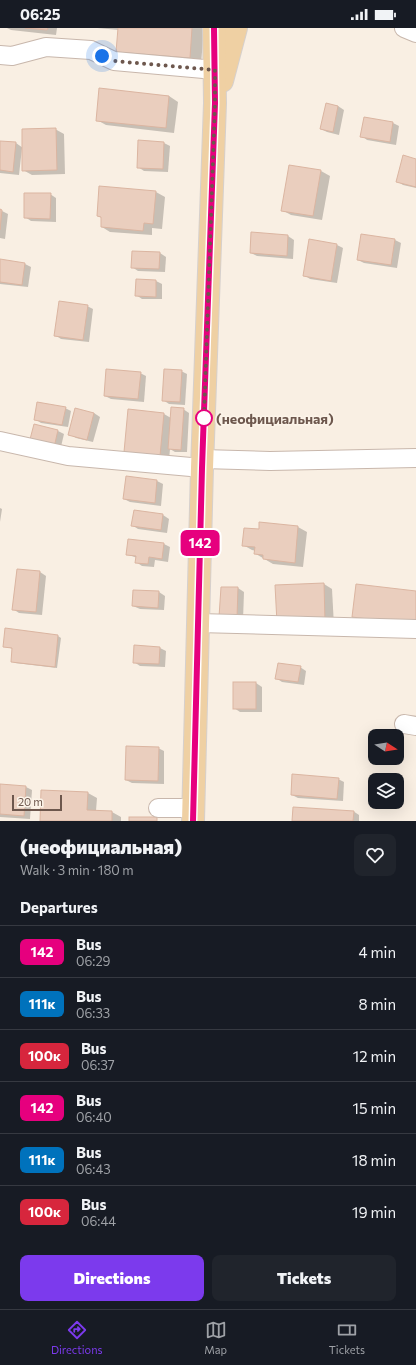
<!DOCTYPE html>
<html lang="en">
<head>
<meta charset="utf-8">
<style>
  body { margin:0; font-family:Commissioner,sans-serif; background:#20242c; color:#f1f3f6; height:100vh; display:flex; flex-direction:column; font-size:15px; white-space:nowrap }
  * { box-sizing:border-box; margin:0 }
  p { font-size:13px; color:#9ea1a6 }
  .icon { flex:none; width:22px; height:22px; fill:none; stroke:currentColor; stroke-width:2; stroke-linecap:round; stroke-linejoin:round }
  .map { position:relative; height:793px; overflow:hidden }
  .details { display:flex; flex-direction:column; background:#171b24; flex:1 }
  .details>* { flex:none }
  .badge { padding:0 8px; border-radius:6px; font-size:14px; line-height:26px }
  .needle { width:26px; rotate:102deg }
  .fabs { position:absolute; left:368px; top:701px; display:grid; gap:8px }
  .fabs a { display:grid; place-items:center; width:36px; height:36px; border-radius:8px; background:#171b24; box-shadow:0 4px 16px #0002; font-size:20px }
  .scale { position:absolute; left:12px; bottom:10px; width:50px; box-sizing:border-box; padding-left:4px; border:2px solid #6d574d; border-top:0; font-size:11px; line-height:14px; white-space:nowrap; color:#6d574d; -webkit-text-stroke:3px #fcf4e9; paint-order:stroke }
  .you { position:absolute; width:20px; height:20px; margin:-10px; border:3px solid #fff; border-radius:50%; background:#1a73e8; box-shadow:0 0 0 6px #1a73e833 }
  .map>.badge { position:absolute; translate:-50% -50%; box-shadow:0 0 0 2px #fff }
  h2 { padding:0 20px; font-size:15px; line-height:36px }
  .round { display:grid; place-items:center; flex:none; width:42px; height:42px; border-radius:8px; background:#20242c }
  .summary { display:flex; align-items:center; justify-content:space-between; height:68px; padding:0 20px }
  h1 { font-size:19px; font-weight:800; line-height:30px }
  .cta { display:flex; gap:8px; margin-top:auto; padding:8px 20px }
  .cta a { flex:1; height:46px; border-radius:8px; background:#7c3aed; color:#fff; font-size:16px; font-weight:800; line-height:46px; text-align:center }
  .cta a+a { background:#20242c; color:#f1f3f6 }
  ul { padding:0; list-style:none }
  li { display:flex; align-items:center; gap:12px; height:52px; padding:0 20px; border-top:1px solid #363941 }
  li div { flex:1 }
  li b { display:block; font-size:15px }
  li em { font-style:normal }
  li .badge { min-width:44px; font-weight:700; text-align:center }
  .status { display:flex; justify-content:space-between; align-items:center; height:28px; padding:0 20px; background:#171b24; direction:ltr }
  .status svg { height:11px; fill:currentColor }
  .tab-bar { display:flex; justify-content:space-around; align-items:center; height:56px; border-top:1px solid #363941; background:#171b24; font-size:11px; color:#9ea1a6 }
  .tab-bar a { display:grid; justify-items:center; gap:2px }
  .tab-bar .active { color:#7c3aed }
  .map>svg:first-child { display:block }
  .shadow { fill:#0003 }
  .building { fill:#eacebe; stroke:#dbb5a1 }
  .lines { fill:none; stroke-linecap:round; stroke-linejoin:round }
  .minor-casing { stroke:#c8b7ac; stroke-width:20 }
  .major-casing { stroke:#d6d0cd; stroke-width:24 }
  .minor { stroke:#fff; stroke-width:18 }
  .major { stroke:#efd0a3; stroke-width:22 }
  .line-casing { stroke:#fff; stroke-width:9 }
  .line { stroke:#e6007e; stroke-width:6 }
  .walk { stroke:#6d574d; stroke-width:4; stroke-dasharray:0 7.2 }
  .stop-dot { fill:#fff; stroke:#e6007e; stroke-width:2 }
  .labels { text-anchor:middle; dominant-baseline:central; stroke-width:3; stroke-linejoin:round; paint-order:stroke }
  .stop-label { font-size:14px; font-weight:bold; fill:#6d574d; stroke:#fcf4e9; text-anchor:start }
</style>
</head>
<body>
<div class="status"><b>06:25</b><svg viewBox="0 0 49 12"><path d="M0 12V9h3v3zM5 12V6h3v6zM10 12V3h3v9zM15 12V0h3v12zM26 1h20v11H26zM47 4h2v5h-2z"/></svg></div>
<div class="map">
<svg width="416" height="793" viewBox="0 0 416 793">
  <rect width="100%" height="100%" fill="#f9efe3"/>
  <g class="shadow">
    <polygon points="7,0 57,0 56,7 11,2"/>
    <polygon points="97,0 204,0 201,36 128,30 117,24 119,2"/>
    <polygon points="100,61 169,68 178,74 174,105 106,97 97,92"/>
    <polygon points="326,76 338,78 344,82 339,107 327,104 321,101"/>
    <polygon points="365,90 393,95 399,98 396,117 367,112 362,108"/>
    <polygon points="55,101 64,106 65,146 32,147 23,142 23,120 22,120 19,147 0,145 0,114 16,115 23,120"/>
    <polygon points="164,115 170,118 168,144 144,143 138,139"/>
    <polygon points="416,132 416,160 403,157 397,153"/>
    <polygon points="321,143 330,148 322,192 291,187 282,182"/>
    <polygon points="156,164 165,169 162,201 152,200 152,207 110,204 102,199 102,190 98,188"/>
    <polygon points="50,166 56,170 56,194 31,193 25,189"/>
    <polygon points="0,182 8,186 5,211 0,210"/>
    <polygon points="252,205 288,208 294,212 293,231 257,228 251,225"/>
    <polygon points="395,212 401,215 397,240 364,235 358,232"/>
    <polygon points="337,217 343,220 337,255 310,251 304,247"/>
    <polygon points="160,225 166,229 165,244 138,243 132,239"/>
    <polygon points="0,232 25,236 31,239 28,259 0,256"/>
    <polygon points="136,252 156,253 162,256 162,271 142,271 136,267"/>
    <polygon points="87,278 93,281 89,314 61,311 55,307"/>
    <polygon points="181,343 187,346 185,377 169,376 163,372"/>
    <polygon points="140,345 146,348 144,374 111,371 105,368"/>
    <polygon points="65,380 71,383 68,399 41,395 35,391"/>
    <polygon points="183,381 189,385 187,424 175,424 170,421 169,432 134,429 164,386 171,390"/>
    <polygon points="94,385 100,389 93,414 76,410 70,406"/>
    <polygon points="58,403 64,406 59,427 36,422"/>
    <polygon points="126,449 157,453 163,456 161,478 130,474 124,471"/>
    <polygon points="0,480 2,481 0,494"/>
    <polygon points="135,483 163,487 169,491 167,505 138,501 132,497"/>
    <polygon points="298,499 307,504 303,539 273,536 256,526 256,523 252,522 243,517 260,502"/>
    <polygon points="164,516 170,519 168,534 155,532 154,539 142,538 136,534 137,530 127,526"/>
    <polygon points="17,542 40,544 46,548 42,587 19,585 13,581"/>
    <polygon points="324,556 332,561 334,598 286,600"/>
    <polygon points="238,560 244,564 243,592 226,592"/>
    <polygon points="159,564 165,568 164,582 140,581 133,578"/>
    <polygon points="6,602 58,608 61,610 57,640 15,635 12,633 13,621 4,618"/>
    <polygon points="135,618 160,620 166,623 165,639 140,638 134,634"/>
    <polygon points="300,639 306,643 304,657 282,654 276,650"/>
    <polygon points="234,655 256,655 262,659 262,684 240,684 234,680"/>
    <polygon points="158,720 164,723 164,756 132,755 126,752"/>
    <polygon points="338,751 344,754 343,773 298,770 292,767"/>
    <polygon points="0,757 26,759 32,762 30,791 0,789"/>
    <polygon points="42,763 88,765 97,770 96,783 112,784 121,789 121,793 41,793"/>
    <polygon points="353,783 359,787 359,793 293,793"/>
  </g>
  <g class="building">
    <polygon points="25,0 48,0 47,2"/>
    <polygon points="118,0 192,0 190,30 116,24"/>
    <polygon points="99,60 169,68 166,100 96,93"/>
    <polygon points="326,75 338,78 333,104 320,101"/>
    <polygon points="364,89 393,94 390,114 360,109"/>
    <polygon points="56,100 57,142 22,143 22,101"/>
    <polygon points="138,112 164,114 163,141 137,140"/>
    <polygon points="0,113 16,114 13,144 0,142"/>
    <polygon points="403,127 416,131 416,159 396,154"/>
    <polygon points="289,137 321,142 313,188 281,183"/>
    <polygon points="99,158 156,163 153,196 144,195 143,203 101,199 101,189 97,188"/>
    <polygon points="24,165 51,165 50,191 24,190"/>
    <polygon points="0,181 2,182 0,202"/>
    <polygon points="251,204 288,207 287,228 250,225"/>
    <polygon points="361,206 395,211 391,237 357,232"/>
    <polygon points="309,211 337,216 331,253 303,248"/>
    <polygon points="132,223 160,224 159,241 131,240"/>
    <polygon points="0,231 25,235 22,257 0,254"/>
    <polygon points="136,251 156,252 156,269 135,268"/>
    <polygon points="59,273 88,277 83,312 54,308"/>
    <polygon points="106,341 141,344 138,371 104,368"/>
    <polygon points="164,341 182,342 180,374 162,373"/>
    <polygon points="37,374 66,379 62,397 34,392"/>
    <polygon points="171,379 184,380 181,422 168,421"/>
    <polygon points="75,380 94,385 87,412 68,407"/>
    <polygon points="128,381 164,385 160,428 124,424"/>
    <polygon points="34,396 58,402 53,424 28,419"/>
    <polygon points="126,448 157,452 155,475 123,471"/>
    <polygon points="134,482 163,486 161,502 131,498"/>
    <polygon points="259,494 298,498 295,535 263,531 263,527 254,526 255,519 242,518 244,500 259,501"/>
    <polygon points="128,511 164,515 162,531 149,529 148,536 135,535 136,528 126,527"/>
    <polygon points="17,541 40,543 36,584 12,582"/>
    <polygon points="324,555 325,593 277,595 275,557"/>
    <polygon points="356,556 416,563 416,597 352,589"/>
    <polygon points="221,559 238,559 237,590 219,589"/>
    <polygon points="133,562 159,563 158,580 132,578"/>
    <polygon points="5,600 58,607 55,639 11,634 12,620 3,619"/>
    <polygon points="134,617 160,619 159,636 133,635"/>
    <polygon points="278,635 301,638 298,654 275,651"/>
    <rect x="233" y="654" width="23" height="27"/>
    <polygon points="126,718 159,719 158,753 125,752"/>
    <polygon points="292,746 339,750 337,771 291,767"/>
    <polygon points="0,756 26,758 24,788 0,786"/>
    <polygon points="41,762 88,764 87,782 112,783 112,793 40,793"/>
    <polygon points="293,779 354,783 353,793 292,793"/>
    <rect x="129" y="789" width="28" height="4"/>
  </g>
  <g class="lines">
    <defs>
      <g id="minor">
        <polyline points="404,0 416,5"/>
        <polyline points="0,27 12,28 46,19 91,22 114,33 215,42"/>
        <polyline points="0,413 68,428 202,440"/>
        <polyline points="202,431 270,433 416,430"/>
        <polyline points="198,595 416,601"/>
        <polyline points="404,696 416,698"/>
        <polyline points="158,780 193,780"/>
      </g>
      <g id="major">
        <polyline points="222,53 236,0"/>
        <polyline points="193,793 202,440 215,75 214,0"/>
      </g>
    </defs>
    <use href="#minor" class="minor-casing"/>
    <use href="#major" class="major-casing"/>
    <use href="#minor" class="minor"/>
    <use href="#major" class="major"/>
  </g>
  <g class="lines">
    <defs>
      <polyline id="line" points="193,793 202,440 215,75 214,0"/>
    </defs>
    <use href="#line" class="line-casing"/>
    <use href="#line" class="line"/>
    <polyline class="walk" points="102,28 114,33 215,42 215,75 204,390"/>
  </g>
  <circle class="stop-dot" cx="204" cy="390" r="8"/>
  <g class="labels">
    <g class="stop-label">
      <text x="216" y="390">(неофициальная)</text>
    </g>
  </g>
</svg>
<div class="fabs">
<a><svg class="needle" viewBox="-14 -14 28 28"><path d="M0-13l5 13h-10z" fill="#e53935"/><path d="M0 13l5-13h-10z" fill="#9ea1a6"/></svg></a>
<a><svg class="icon" aria-label="layers" viewBox="0 0 24 24"><path d="M12 4l9 5-9 5-9-5zM3 14l9 5 9-5"/></svg></a>
</div>
<div class="scale">20 m</div>
<div class="you" style="left:102px;top:28px"></div>
<b class="badge" style="left:200px;top:515px;background:#e6007e;color:#fff">142</b>
</div>
<section class="details">
<div class="summary"><div><h1>(неофициальная)</h1><p>Walk · 3 min · 180 m</p></div><a class="round"><svg class="icon" aria-label="heart" viewBox="0 0 24 24"><path d="M12 20l-8-8c-3-5 5-10 8-4 3-6 11-1 8 4z"/></svg></a></div>
<h2>Departures</h2>
<ul>
<li><span class="badge" style="background:#e6007e;color:#fff">142</span><div><b>Bus</b><p>06:29</p></div><em>4 min</em></li>
<li><span class="badge" style="background:#0072bc;color:#fff">111к</span><div><b>Bus</b><p>06:33</p></div><em>8 min</em></li>
<li><span class="badge" style="background:#d7263d;color:#fff">100к</span><div><b>Bus</b><p>06:37</p></div><em>12 min</em></li>
<li><span class="badge" style="background:#e6007e;color:#fff">142</span><div><b>Bus</b><p>06:40</p></div><em>15 min</em></li>
<li><span class="badge" style="background:#0072bc;color:#fff">111к</span><div><b>Bus</b><p>06:43</p></div><em>18 min</em></li>
<li><span class="badge" style="background:#d7263d;color:#fff">100к</span><div><b>Bus</b><p>06:44</p></div><em>19 min</em></li>
</ul>
<div class="cta"><a>Directions</a><a>Tickets</a></div>
</section>
<nav class="tab-bar">
<a class="active"><svg class="icon" aria-label="directions" viewBox="0 0 24 24"><path d="M12 3l9 9-9 9-9-9zM9 14v-3h6M13 9l2 2-2 2"/></svg>Directions</a>
<a><svg class="icon" aria-label="map" viewBox="0 0 24 24"><path d="M3 6l6-2 6 2 6-2v14l-6 2-6-2-6 2zM9 4v14M15 6v14"/></svg>Map</a>
<a><svg class="icon" aria-label="tickets" viewBox="0 0 24 24"><path d="M3 7h18v10H3zM15 7v10"/></svg>Tickets</a>
</nav>
</body>
</html>
